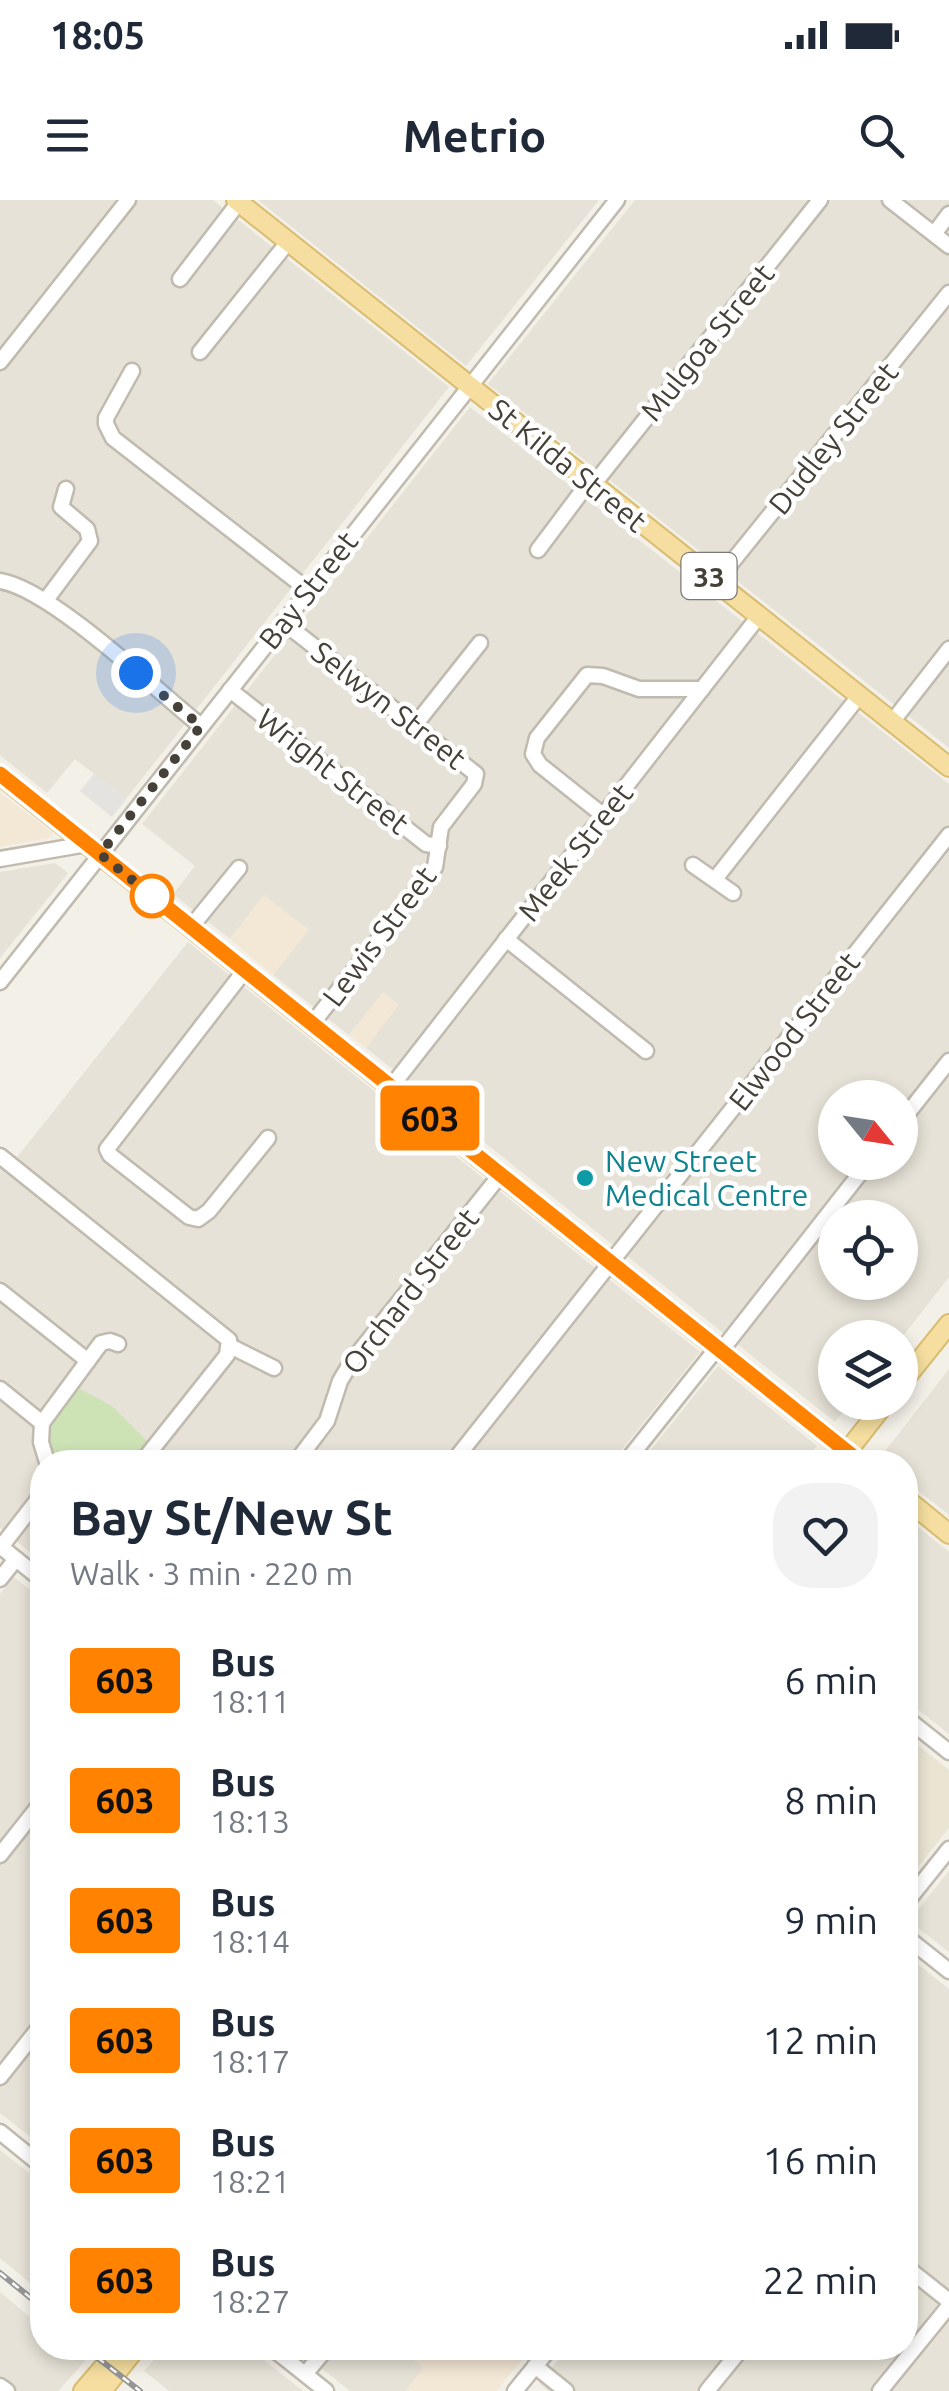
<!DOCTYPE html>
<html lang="en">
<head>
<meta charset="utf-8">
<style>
  body { margin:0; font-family:Ubuntu,sans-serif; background:#f2f2f3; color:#1f2937; height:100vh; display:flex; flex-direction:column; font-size:38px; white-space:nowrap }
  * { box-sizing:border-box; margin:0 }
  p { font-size:32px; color:#747a83 }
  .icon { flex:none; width:55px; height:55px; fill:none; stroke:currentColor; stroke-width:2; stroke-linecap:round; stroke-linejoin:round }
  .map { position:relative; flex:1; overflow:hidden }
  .sheet { position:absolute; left:30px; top:1250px; width:888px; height:910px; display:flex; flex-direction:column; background:#fff; border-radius:40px; box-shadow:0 5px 15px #0003 }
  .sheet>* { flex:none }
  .badge { padding:0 20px; border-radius:8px; font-size:35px; line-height:65px }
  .needle { width:65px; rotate:120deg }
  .buttons { position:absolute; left:818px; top:880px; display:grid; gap:20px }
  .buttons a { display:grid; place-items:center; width:100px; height:100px; border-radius:50%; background:#fff; box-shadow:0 5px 15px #0003; font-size:50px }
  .you { position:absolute; width:50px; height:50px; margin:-25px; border:8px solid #fff; border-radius:50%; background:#1a73e8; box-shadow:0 0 0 15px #1a73e833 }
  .map>.badge { position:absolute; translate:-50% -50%; box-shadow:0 0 0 5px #fff }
  .round { display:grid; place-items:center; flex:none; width:105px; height:105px; border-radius:40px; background:#f2f2f3 }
  .overview { display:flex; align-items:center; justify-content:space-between; height:170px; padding:0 40px }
  h1 { font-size:48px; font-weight:700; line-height:75px }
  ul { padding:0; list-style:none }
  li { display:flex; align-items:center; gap:30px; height:120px; padding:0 40px }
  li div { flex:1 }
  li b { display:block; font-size:38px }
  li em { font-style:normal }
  li .badge { min-width:110px; font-weight:700; text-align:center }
  .status { display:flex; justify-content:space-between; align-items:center; height:70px; padding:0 50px; background:#fff; direction:ltr }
  .status svg { height:28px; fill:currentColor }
  header { display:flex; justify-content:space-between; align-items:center; height:130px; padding:0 40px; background:#fff; font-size:45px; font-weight:700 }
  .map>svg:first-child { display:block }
  .residential { fill:#e6e2d7; fill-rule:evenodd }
  .commercial { fill:#f3e7d5 }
  .education { fill:#eae4d3 }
  .green { fill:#cde3b5 }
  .parking { fill:#e4e3e0 }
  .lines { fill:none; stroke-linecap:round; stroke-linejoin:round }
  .minor-casing { stroke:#c0baaf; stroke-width:19 }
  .major-casing { stroke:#d9bc70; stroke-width:22 }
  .minor { stroke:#fff; stroke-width:14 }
  .major { stroke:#f5de9f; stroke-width:18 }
  .rail-casing { stroke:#969696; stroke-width:6 }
  .rail { stroke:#fff; stroke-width:2.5; stroke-dasharray:8; stroke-linecap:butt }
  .line-casing { stroke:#fff; stroke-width:22 }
  .line { stroke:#ff8200; stroke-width:15 }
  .walk { stroke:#454038; stroke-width:10; stroke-dasharray:0 18 }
  .stop-dot { fill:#fff; stroke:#ff8200; stroke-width:5 }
  .culture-dot { fill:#0f9aa8; stroke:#fff; stroke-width:4 }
  .labels { text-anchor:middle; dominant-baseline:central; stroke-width:9; stroke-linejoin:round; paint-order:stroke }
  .shield { fill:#fff; stroke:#7d7974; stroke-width:2.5 }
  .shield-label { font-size:28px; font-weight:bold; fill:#454038 }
  .street-label { font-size:30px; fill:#454038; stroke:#fff }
  .culture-label { font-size:30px; fill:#0d838f; stroke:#fff; text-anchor:start }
</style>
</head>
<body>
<div class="status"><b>18:05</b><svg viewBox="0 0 49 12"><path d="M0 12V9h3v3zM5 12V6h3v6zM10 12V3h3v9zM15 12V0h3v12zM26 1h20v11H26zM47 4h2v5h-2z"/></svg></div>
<header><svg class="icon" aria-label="menu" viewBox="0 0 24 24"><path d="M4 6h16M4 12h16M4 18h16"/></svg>Metrio<svg class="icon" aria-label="search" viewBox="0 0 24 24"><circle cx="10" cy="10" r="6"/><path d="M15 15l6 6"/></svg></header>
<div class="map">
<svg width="949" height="2191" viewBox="0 0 949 2191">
  <rect width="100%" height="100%" fill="#f3f0e8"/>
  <g class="residential">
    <polygon points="0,0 213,0 449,187 126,599 75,559 47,593 0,555"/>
    <polygon points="258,0 599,0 466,166"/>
    <polygon points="635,0 949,0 949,548 488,184"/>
    <path d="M 470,207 L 949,584 L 949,1077 L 900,1140 L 835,1138 L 835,1202 L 850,1203 L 835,1222 L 366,848 L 398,805 L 383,793 L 349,835 L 273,775 L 308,730 L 264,695 L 230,739 L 173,694 L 195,666 L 142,624 ZM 835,898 L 900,898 L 900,962 L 835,962 ZM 835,1018 L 900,1018 L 900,1082 L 835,1082 Z"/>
    <polygon points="55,663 68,673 0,758 0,672"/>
    <polygon points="188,742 700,1152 612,1262 42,1262 42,1362 0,1328 0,967 6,971"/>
    <polygon points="718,1166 817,1246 804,1262 641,1262"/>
    <polygon points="949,1169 949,1315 905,1280 905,1262 883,1262 879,1259"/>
    <polygon points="909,1320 949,1352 949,1534 905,1499 905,1326"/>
    <polygon points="14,1377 42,1399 42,1946 0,1913 0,1394"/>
    <polygon points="949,1671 949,1752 909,1721"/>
    <polygon points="905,1754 949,1789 949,2191 548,2191 539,2183 568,2148 905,2148"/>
    <polygon points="0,1950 42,1983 42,2093 0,2058"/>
    <polygon points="0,2092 42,2127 42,2148 69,2148 85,2161 58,2191 0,2191"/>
    <polygon points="164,2148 249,2148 303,2191 169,2191 144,2171"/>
    <polygon points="296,2148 411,2148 407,2154 424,2168 405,2191 350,2191"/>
  </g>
  <g class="commercial">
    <polygon points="0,593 53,633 49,638 0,647"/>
    <polygon points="264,695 309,730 273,775 230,739"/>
    <polygon points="383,792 399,805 366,848 349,835"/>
    <polygon points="411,2148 532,2148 496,2191 405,2191 423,2168 406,2154"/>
  </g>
  <polygon class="education" points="905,1535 949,1570 949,1628 905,1683"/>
  <path class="green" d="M 75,1186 L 112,1206 L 149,1243 L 135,1262 L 54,1262 C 42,1224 53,1217 75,1186 Z"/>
  <polygon class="parking" points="94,574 126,599 112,617 80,591"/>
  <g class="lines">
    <defs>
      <g id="minor">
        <polyline points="890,0 949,46"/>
        <polyline points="934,34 949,14"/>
        <polyline points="180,79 239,2"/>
        <polyline points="200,152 288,42"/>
        <polyline points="0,162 128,0"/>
        <polyline points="132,171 106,218 106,224 113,238 308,390"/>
        <polyline points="593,285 820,0"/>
        <polyline points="538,350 589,282"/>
        <path d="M 0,381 C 51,389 156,490 201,526"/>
        <polyline points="716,382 949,93"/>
        <polyline points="46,400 90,341 87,329 61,307 66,289"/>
        <polyline points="283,422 476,574 474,584 441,627 435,667 312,824"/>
        <polyline points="230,490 426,644 439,646"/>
        <polyline points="892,522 949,449"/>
        <polyline points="415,525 480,443"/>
        <polyline points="604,616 540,565 533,554 537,538 587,475 603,476 639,489 702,489"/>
        <polyline points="0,659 87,644"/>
        <polyline points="693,665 733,693"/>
        <polyline points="716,678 859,496"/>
        <polyline points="191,727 239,668"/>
        <polyline points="506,739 646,851"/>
        <polyline points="245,770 107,949 110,955 189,1017 198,1019 209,1011 268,938"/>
        <polyline points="0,782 617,0"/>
        <polyline points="391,887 759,416"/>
        <polyline points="900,923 949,861"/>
        <polyline points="0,956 229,1140 227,1155 142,1262"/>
        <polyline points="0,1091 88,1161"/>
        <polyline points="230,1146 274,1168"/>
        <polyline points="721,1151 869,962"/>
        <polyline points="0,1189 42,1223"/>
        <polyline points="47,1262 41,1242 42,1223 101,1143 110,1141 118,1144"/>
        <polyline points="296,1262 327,1221 340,1181 352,1161 501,974"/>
        <polyline points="453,1262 949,635"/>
        <polyline points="626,1262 717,1148"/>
        <polyline points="0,1346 42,1380"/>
        <polyline points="1,1347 42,1294"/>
        <polyline points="0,1379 16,1359"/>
        <polyline points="905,1517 949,1552"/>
        <polyline points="0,1655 42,1602"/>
        <polyline points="905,1704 949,1649"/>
        <polyline points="905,1736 949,1771"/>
        <polyline points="0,1877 42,1824"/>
        <polyline points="0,1932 42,1966"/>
        <polyline points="905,2066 949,2101"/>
        <polyline points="272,2148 326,2191"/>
        <polyline points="535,2166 566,2191"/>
        <polyline points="305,2174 327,2148"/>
        <polyline points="0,2186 7,2191"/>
        <polyline points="515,2191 550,2148"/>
        <polyline points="707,2191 742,2148"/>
        <polyline points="880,2191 949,2106"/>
      </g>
      <g id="major">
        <polyline points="236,0 949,567"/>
        <polyline points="0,575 860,1262"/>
        <polyline points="900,1185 949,1124"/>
        <polyline points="839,1262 886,1202"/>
        <polyline points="905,1298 949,1334"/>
        <polyline points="83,2191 120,2148"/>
        <polyline points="102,2191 136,2148"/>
      </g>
    </defs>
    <use href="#minor" class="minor-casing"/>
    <use href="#major" class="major-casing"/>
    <use href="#minor" class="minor"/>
    <use href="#major" class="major"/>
    <defs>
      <g id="rail">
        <polyline points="0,2073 42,2107"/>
        <polyline points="85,2148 140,2191"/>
      </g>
    </defs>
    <use href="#rail" class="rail-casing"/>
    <use href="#rail" class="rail"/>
  </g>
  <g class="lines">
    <defs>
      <polyline id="line" points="0,574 860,1262"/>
    </defs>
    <use href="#line" class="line-casing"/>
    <use href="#line" class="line"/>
    <polyline class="walk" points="136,473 201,526 100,654 152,696"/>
  </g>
  <circle class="stop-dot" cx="152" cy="696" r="20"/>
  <circle class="culture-dot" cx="585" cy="978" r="10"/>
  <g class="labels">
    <rect class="shield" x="681.5" y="353" width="55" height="46" rx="8"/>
    <g class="shield-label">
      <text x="709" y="376">33</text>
    </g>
    <g class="street-label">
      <text transform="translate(707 142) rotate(-51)">Mulgoa Street</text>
      <text transform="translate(833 238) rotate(-51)">Dudley Street</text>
      <text transform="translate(568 265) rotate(39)">St Kilda Street</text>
      <text transform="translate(308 390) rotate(-52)">Bay Street</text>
      <text transform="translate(389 505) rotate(38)">Selwyn Street</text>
      <text transform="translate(333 571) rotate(38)">Wright Street</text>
      <text transform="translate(575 652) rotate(-52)">Meek Street</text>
      <text transform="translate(379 736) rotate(-53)">Lewis Street</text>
      <text transform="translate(794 831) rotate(-52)">Elwood Street</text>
      <text transform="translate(410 1091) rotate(-52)">Orchard Street</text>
    </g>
    <g class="culture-label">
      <text x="605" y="961">New Street<tspan x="605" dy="34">Medical Centre</tspan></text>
    </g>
  </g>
</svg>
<div class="buttons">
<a><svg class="needle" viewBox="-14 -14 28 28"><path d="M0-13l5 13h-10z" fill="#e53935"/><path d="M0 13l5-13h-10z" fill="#747a83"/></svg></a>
<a><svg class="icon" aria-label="locate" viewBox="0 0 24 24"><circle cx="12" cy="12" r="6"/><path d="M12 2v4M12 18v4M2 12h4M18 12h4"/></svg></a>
<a><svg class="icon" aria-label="layers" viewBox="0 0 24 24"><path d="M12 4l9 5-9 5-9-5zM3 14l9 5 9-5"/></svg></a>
</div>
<div class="you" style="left:136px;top:473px"></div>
<b class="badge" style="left:430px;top:918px;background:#ff8200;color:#111">603</b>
<section class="sheet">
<div class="overview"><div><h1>Bay St/New St</h1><p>Walk · 3 min · 220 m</p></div><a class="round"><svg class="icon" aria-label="heart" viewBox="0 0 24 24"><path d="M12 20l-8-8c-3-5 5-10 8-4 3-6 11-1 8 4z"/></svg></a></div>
<ul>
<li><span class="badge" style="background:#ff8200;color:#111">603</span><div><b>Bus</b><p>18:11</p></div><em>6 min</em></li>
<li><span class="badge" style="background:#ff8200;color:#111">603</span><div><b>Bus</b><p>18:13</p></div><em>8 min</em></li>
<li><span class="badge" style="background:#ff8200;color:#111">603</span><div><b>Bus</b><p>18:14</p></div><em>9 min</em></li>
<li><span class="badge" style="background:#ff8200;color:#111">603</span><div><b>Bus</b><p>18:17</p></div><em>12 min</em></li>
<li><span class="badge" style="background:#ff8200;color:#111">603</span><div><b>Bus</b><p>18:21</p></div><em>16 min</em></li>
<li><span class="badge" style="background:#ff8200;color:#111">603</span><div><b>Bus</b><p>18:27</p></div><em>22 min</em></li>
</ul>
</section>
</div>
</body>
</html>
